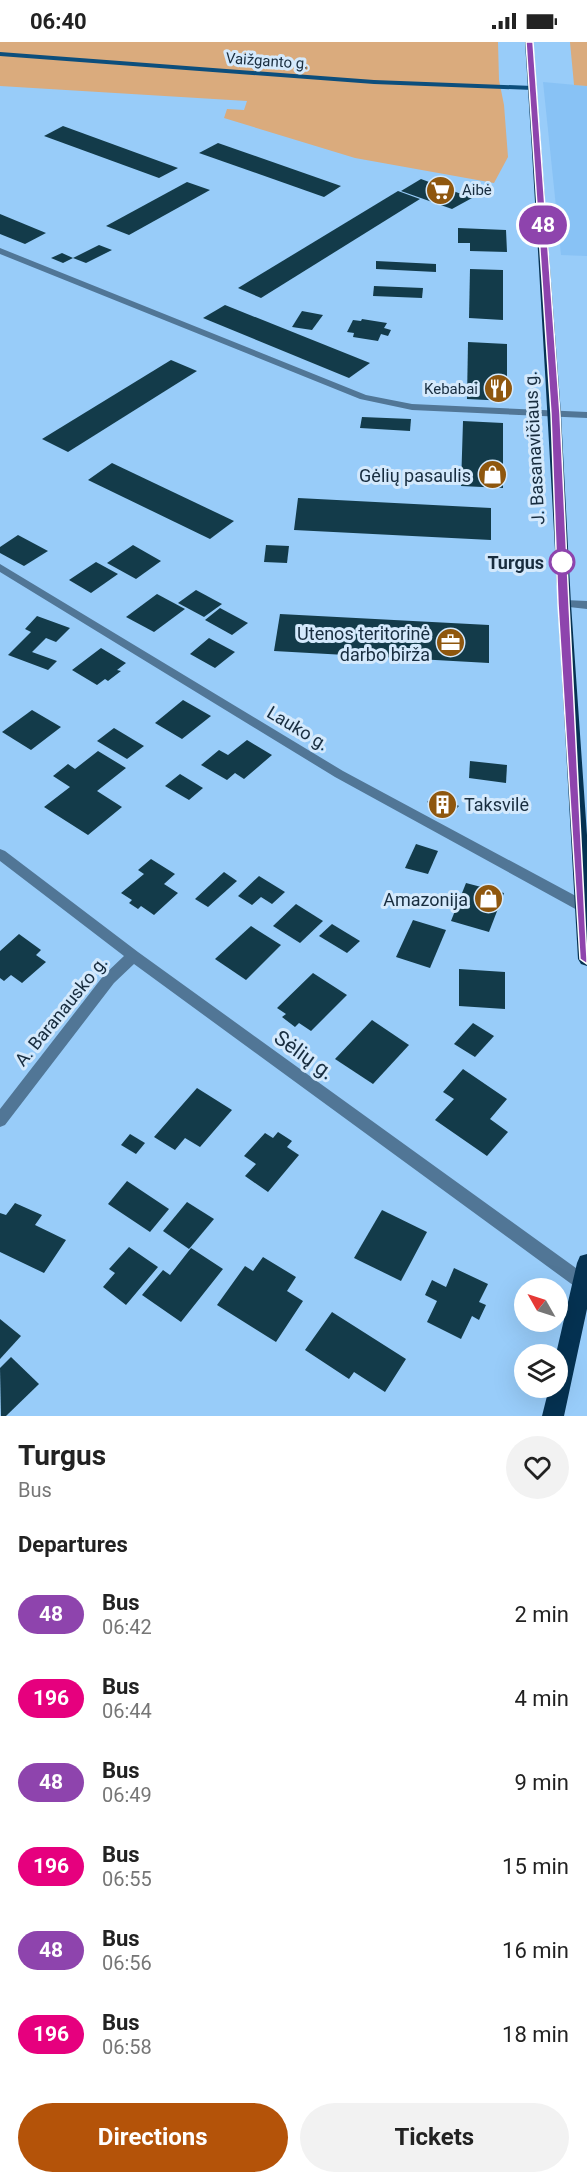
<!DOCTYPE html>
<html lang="en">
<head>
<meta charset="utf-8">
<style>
  body { margin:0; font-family:Roboto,sans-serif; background:#f2f2f2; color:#222; height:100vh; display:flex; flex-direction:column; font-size:22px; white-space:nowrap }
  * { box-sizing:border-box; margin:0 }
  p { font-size:20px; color:#767676 }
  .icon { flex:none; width:33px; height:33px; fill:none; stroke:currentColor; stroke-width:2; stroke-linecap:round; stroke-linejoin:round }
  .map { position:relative; height:1374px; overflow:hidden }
  .panel { display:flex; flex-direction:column; background:#fff; flex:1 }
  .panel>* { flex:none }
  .badge { padding:0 12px; border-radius:20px; font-size:21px; line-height:39px }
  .needle { width:39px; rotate:309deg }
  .fabs { position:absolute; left:514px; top:1236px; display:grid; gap:12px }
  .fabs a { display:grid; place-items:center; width:54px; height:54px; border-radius:50%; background:#fff; box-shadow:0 6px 24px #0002; font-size:30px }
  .map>.badge { position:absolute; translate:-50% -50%; box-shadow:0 0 0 3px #fff }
  h2 { padding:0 18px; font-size:22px; line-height:54px }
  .round { display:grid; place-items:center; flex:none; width:63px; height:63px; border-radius:32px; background:#f2f2f2 }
  .overview { display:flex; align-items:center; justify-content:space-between; height:102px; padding:0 18px }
  h1 { font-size:28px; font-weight:700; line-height:45px }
  .primary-button { display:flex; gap:12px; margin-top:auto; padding:12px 18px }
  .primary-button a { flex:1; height:69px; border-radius:36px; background:#b45309; color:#fff; font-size:24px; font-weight:700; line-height:69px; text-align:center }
  .primary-button a+a { background:#f2f2f2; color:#222 }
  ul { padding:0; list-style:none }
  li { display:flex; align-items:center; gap:18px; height:84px; padding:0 18px }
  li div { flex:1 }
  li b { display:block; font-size:22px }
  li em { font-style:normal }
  li .badge { min-width:66px; font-weight:700; text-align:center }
  .status { display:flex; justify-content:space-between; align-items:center; height:42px; padding:0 30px; background:#fff; direction:ltr }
  .status svg { height:16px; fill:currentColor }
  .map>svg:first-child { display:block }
  .built { fill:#88c2f5 }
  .green { fill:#daab7d }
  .building { fill:#133b4a }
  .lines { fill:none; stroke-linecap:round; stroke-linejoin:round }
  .minor { fill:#517696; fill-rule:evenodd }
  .secondary { fill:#0c4e7c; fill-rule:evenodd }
  .primary { fill:#053252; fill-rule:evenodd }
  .line { fill:#8e44ad; stroke:#fff; stroke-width:1.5 }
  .stop-dot { fill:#fff; stroke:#8e44ad; stroke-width:3 }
  .labels { text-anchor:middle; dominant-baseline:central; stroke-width:6; stroke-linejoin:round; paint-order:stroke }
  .far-street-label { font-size:15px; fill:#182d3f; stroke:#d4e9fc }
  .far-poi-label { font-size:15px; fill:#182d3f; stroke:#d4e9fc; text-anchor:start }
  .street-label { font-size:18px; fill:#182d3f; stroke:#d4e9fc }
  .poi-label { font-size:18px; fill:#182d3f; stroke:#d4e9fc; text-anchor:end }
  .stop-label { font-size:18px; font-weight:bold; fill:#182d3f; stroke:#d4e9fc; text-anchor:end }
  .near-street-label { font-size:21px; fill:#182d3f; stroke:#d4e9fc }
</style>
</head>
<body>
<div class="status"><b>06:40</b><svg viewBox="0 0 49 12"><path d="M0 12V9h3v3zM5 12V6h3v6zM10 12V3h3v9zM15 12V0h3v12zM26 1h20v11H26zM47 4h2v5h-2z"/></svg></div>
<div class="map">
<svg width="587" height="1374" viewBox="0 0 587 1374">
  <rect width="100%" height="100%" fill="#98ccf9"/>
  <polygon class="built" points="543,40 587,44 587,214 561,213"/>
  <g class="green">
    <polygon points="0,0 498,0 499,38 504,63 508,115 494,141 355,116 224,76 227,67 244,68 247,59 0,44"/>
    <polygon points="570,0 587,0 587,44 574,43"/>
  </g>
  <g class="building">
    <polygon points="63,84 178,126 159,136 44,94"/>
    <polygon points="218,101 341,144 324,155 199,111"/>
    <polygon points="421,137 472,156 452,167 401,149"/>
    <polygon points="187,140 210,148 129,193 106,184"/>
    <polygon points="398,149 420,157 261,256 238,246"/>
    <polygon points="0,172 46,191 25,202 0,192"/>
    <polygon points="458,186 506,188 507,210 470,209 470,201 458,201"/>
    <polygon points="99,203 112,208 86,221 73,216"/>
    <polygon points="62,211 73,216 63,221 51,216"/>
    <polygon points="376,219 436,222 436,230 376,227"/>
    <polygon points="470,227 503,228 503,278 469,276"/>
    <polygon points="374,244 423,246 422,256 373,254"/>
    <polygon points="225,263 370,321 349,336 203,276"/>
    <polygon points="302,269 323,273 312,288 292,285"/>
    <polygon points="362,277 387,281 384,286 391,288 388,294 381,292 378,299 353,295 354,291 347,290 353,278 361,279"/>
    <polygon points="468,300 507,302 507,359 467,357"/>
    <polygon points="171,318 197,329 68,410 42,397"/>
    <polygon points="362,375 411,377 410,389 360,386"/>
    <polygon points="463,379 503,381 503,446 461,444"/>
    <polygon points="112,421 234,479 210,497 88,438"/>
    <polygon points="298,456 491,466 491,498 294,488"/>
    <polygon points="18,493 48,509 24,524 0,511 0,505"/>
    <polygon points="133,503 161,519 136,537 107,521"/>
    <polygon points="266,503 289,504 287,521 264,520"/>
    <polygon points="96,520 118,532 91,551 69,538"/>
    <polygon points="196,548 222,562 204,575 178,561"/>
    <polygon points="157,552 185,567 154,590 126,575"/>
    <polygon points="220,566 248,581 232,593 205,578"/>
    <polygon points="280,572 489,583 489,621 274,609"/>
    <polygon points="37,574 70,586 56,600 46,596 32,610 57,619 48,628 8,613 31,590 25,587"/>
    <polygon points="209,596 235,610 215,626 190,612"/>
    <polygon points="101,606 126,621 117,628 121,629 108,639 105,637 97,643 72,628"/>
    <polygon points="183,658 211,674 182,697 155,681"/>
    <polygon points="32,668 61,685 31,708 2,690"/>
    <polygon points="114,686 144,704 127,717 97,699"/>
    <polygon points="247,698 272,713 244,737 235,731 227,738 201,723 219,708 228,713"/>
    <polygon points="98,709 126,726 97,749 122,765 88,793 44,765 70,745 53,734 68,722 75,727"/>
    <polygon points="470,719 507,723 506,741 469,736"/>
    <polygon points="180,732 203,746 189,758 165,744"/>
    <polygon points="436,752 459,764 450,773 427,760"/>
    <polygon points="416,802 438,809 428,832 405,826"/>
    <polygon points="151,817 175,832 164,842 178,851 154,873 141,864 138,867 129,861 132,858 121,851 144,832 138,828"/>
    <polygon points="224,830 237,839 208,865 195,857"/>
    <polygon points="259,834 285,850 272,862 261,855 252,863 238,854"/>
    <polygon points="466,841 504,851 489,890 451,879"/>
    <polygon points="296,862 323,879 300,901 273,884"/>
    <polygon points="413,878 446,888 430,926 396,915"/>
    <polygon points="332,882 360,899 347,911 319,894"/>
    <polygon points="251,884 281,903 246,938 215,917"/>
    <polygon points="19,892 41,908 36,913 46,920 22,941 11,933 4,939 0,936 0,909"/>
    <polygon points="459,927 505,930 505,967 459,964"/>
    <polygon points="313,931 347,953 311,989 299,981 295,985 282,975 286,972 277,966"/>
    <polygon points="372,978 409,1003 373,1042 335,1017"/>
    <polygon points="473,981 494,994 475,1015 454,1002"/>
    <polygon points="463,1027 507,1057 490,1077 508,1090 487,1114 435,1078 454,1057 443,1050"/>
    <polygon points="197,1046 232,1068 200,1105 185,1096 175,1108 154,1095"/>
    <polygon points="278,1090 292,1099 287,1105 299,1113 268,1150 245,1134 256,1122 244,1114 265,1091 273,1096"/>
    <polygon points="130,1092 145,1101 136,1112 121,1103"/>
    <polygon points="127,1139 169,1167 150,1190 108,1162"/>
    <polygon points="187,1160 214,1177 189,1207 163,1189"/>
    <polygon points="15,1161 42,1173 35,1183 66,1198 44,1231 0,1210 0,1171 6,1173"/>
    <polygon points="382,1168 427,1190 401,1239 354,1216"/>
    <polygon points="129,1205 158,1225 126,1263 103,1245 115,1231 109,1227"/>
    <polygon points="191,1206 223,1227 181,1280 142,1253 163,1228 170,1233"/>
    <polygon points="263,1215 296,1235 287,1249 303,1259 276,1300 217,1263 245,1224 253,1229"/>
    <polygon points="454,1226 488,1242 479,1260 486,1263 479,1278 472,1274 461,1297 427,1280 437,1259 425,1253 432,1238 446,1245"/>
    <polygon points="332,1270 406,1317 385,1350 354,1330 349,1337 305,1308"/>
    <polygon points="0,1277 21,1294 0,1317"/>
    <polygon points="11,1315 39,1342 6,1374 1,1374 0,1326"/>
  </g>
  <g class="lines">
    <g class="minor">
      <polygon points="0,206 366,353 412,362 587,370 587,376 412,368 360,357 0,212"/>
      <polygon points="0,522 343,729 587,860 587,869 579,869 335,735 0,530"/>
      <polygon points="564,558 587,559 587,567 560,564 558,562 560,560"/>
      <polygon points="0,807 5,809 138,910 587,1234 587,1252 581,1249 134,922 114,941 5,1083 0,1085 0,1067 104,933 124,914 0,819"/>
    </g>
    <polygon class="secondary" points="0,10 374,38 533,44 537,46 533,48 374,42 0,14"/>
    <g class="primary">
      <path d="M 525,0 L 533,0 L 561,372 L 571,562 L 587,793 L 587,924 L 581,922 L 578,917 C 560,611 545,306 525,0 Z"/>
      <polygon points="587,1212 587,1267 564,1374 542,1374 549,1346 558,1346 558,1312 556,1312 577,1221 580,1214"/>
    </g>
  </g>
  <polygon class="line" points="526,0 533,0 560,372 569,562 587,917 587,922 580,917 558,562 551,372"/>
  <defs>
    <symbol id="supermarket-disc" viewBox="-11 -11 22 22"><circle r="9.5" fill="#8f570e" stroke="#d4e9fc"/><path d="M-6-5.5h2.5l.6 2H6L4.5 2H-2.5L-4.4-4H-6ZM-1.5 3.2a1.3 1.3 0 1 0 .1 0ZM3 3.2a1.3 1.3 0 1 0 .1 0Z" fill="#fff"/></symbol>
    <symbol id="restaurant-disc" viewBox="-11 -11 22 22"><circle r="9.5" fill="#8f570e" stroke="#d4e9fc"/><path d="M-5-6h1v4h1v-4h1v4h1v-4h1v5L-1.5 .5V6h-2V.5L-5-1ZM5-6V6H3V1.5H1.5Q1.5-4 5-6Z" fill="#fff"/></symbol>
    <symbol id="shop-disc" viewBox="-11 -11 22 22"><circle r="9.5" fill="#8f570e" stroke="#d4e9fc"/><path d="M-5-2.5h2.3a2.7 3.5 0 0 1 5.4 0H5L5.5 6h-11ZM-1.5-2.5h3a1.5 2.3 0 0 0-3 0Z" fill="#fff"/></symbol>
    <symbol id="office-disc" viewBox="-11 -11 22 22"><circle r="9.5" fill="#8f570e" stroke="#d4e9fc"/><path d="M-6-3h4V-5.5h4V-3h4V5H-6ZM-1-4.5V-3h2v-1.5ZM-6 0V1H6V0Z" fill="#fff"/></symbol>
    <symbol id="building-disc" viewBox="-11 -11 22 22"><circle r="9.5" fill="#8f570e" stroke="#d4e9fc"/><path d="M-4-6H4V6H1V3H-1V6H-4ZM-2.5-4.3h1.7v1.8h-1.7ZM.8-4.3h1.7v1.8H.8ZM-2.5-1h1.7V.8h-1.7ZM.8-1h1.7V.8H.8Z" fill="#fff"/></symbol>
  </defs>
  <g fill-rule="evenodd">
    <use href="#supermarket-disc" x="424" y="132" width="33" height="33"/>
    <use href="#restaurant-disc" x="482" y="330" width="33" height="33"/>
    <use href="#shop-disc" x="476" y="416" width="33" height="33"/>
    <use href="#office-disc" x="434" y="584" width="33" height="33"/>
    <use href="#building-disc" x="426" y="746" width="33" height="33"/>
    <use href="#shop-disc" x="472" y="840" width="33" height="33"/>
  </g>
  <circle class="stop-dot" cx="562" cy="520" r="12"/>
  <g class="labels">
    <g class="far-street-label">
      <text transform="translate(267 19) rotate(4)">Vaižganto g.</text>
    </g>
    <g class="far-poi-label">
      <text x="462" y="148">Aibė</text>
      <text x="478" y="347" text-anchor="end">Kebabai</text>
    </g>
    <g class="street-label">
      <text transform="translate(534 406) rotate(-93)">J. Basanavičiaus g.</text>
      <text transform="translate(298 686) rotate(31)">Lauko g.</text>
      <text transform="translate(61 969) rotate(-51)">A. Baranausko g.</text>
    </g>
    <g class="poi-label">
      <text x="471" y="433">Gėlių pasaulis</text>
      <text x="430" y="591">Utenos teritorinė<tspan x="430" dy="21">darbo birža</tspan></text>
      <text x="464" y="762" text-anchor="start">Taksvilė</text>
      <text x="468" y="857">Amazonija</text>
    </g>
    <g class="stop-label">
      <text x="544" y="520">Turgus</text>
    </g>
    <g class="near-street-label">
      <text transform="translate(304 1013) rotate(36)">Sėlių g.</text>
    </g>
  </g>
</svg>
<div class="fabs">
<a><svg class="needle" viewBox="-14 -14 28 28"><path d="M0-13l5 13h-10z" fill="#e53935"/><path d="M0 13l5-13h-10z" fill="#767676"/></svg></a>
<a><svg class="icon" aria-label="layers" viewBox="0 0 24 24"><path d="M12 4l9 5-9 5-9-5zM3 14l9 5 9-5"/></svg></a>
</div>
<b class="badge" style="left:543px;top:183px;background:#8e44ad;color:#fff">48</b>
</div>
<section class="panel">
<div class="overview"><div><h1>Turgus</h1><p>Bus</p></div><a class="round"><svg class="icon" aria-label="heart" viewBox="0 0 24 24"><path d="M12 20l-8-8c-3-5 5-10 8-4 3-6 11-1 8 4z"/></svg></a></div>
<h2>Departures</h2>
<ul>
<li><span class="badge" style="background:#8e44ad;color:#fff">48</span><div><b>Bus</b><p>06:42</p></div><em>2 min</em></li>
<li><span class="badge" style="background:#e6007e;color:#fff">196</span><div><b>Bus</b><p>06:44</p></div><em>4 min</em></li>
<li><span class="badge" style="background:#8e44ad;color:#fff">48</span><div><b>Bus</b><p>06:49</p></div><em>9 min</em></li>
<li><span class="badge" style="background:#e6007e;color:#fff">196</span><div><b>Bus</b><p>06:55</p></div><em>15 min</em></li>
<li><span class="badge" style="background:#8e44ad;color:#fff">48</span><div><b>Bus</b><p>06:56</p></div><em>16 min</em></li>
<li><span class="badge" style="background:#e6007e;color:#fff">196</span><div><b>Bus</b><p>06:58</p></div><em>18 min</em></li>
</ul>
<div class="primary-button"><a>Directions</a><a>Tickets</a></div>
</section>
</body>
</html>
